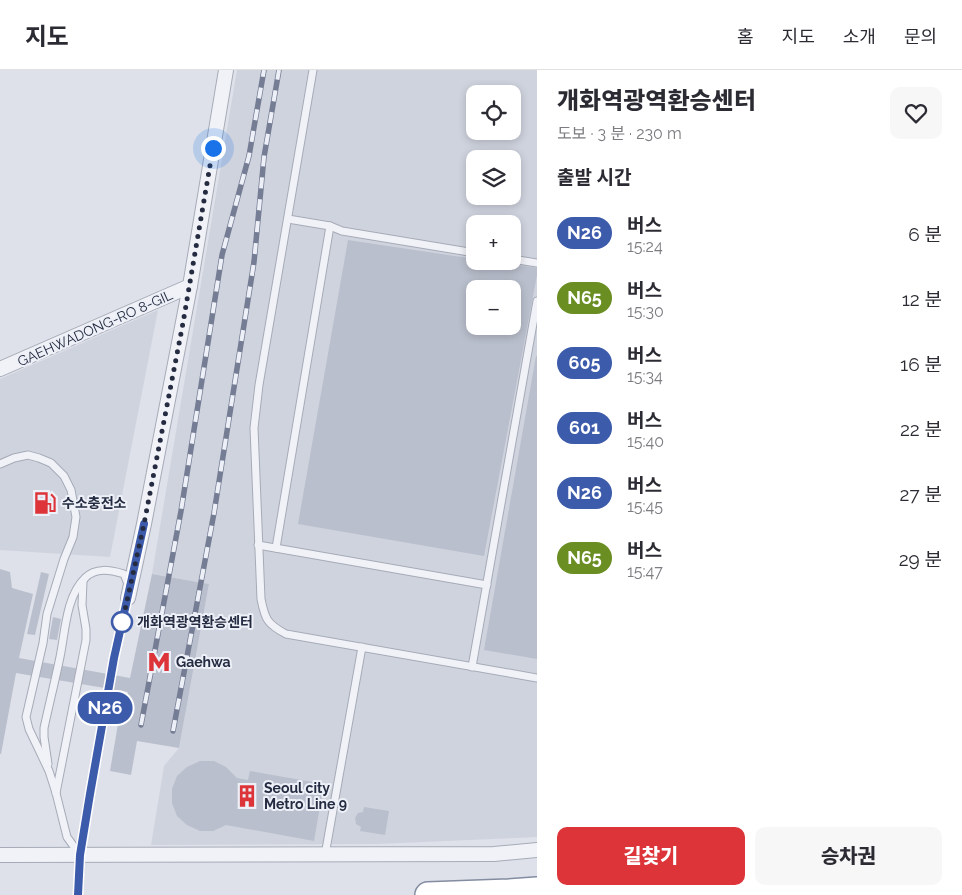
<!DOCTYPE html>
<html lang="ko">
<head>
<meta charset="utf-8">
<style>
  body { margin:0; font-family:Raleway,"Noto Sans KR",sans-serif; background:#f7f7f7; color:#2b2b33; height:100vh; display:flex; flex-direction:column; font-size:19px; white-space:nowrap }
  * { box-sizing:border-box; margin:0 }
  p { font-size:16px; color:#7c7c81 }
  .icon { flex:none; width:28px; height:28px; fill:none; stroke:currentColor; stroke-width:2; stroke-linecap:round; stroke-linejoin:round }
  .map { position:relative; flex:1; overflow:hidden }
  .sheet { display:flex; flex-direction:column; background:#fff; width:425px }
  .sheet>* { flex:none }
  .badge { padding:0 10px; border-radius:16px; font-size:18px; line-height:32px }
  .controls { position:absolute; left:466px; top:15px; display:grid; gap:10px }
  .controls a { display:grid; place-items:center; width:55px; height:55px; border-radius:10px; background:#fff; box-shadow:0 2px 8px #0003; font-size:25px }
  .you { position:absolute; width:25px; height:25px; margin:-12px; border:4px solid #fff; border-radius:50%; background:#1a73e8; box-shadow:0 0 0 8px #1a73e833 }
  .map>.badge { position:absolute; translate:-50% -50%; box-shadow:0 0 0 2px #fff }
  h2 { padding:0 20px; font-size:19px; line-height:45px }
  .round { display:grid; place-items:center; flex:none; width:52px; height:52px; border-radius:10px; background:#f7f7f7 }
  .summary { display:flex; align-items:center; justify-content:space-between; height:85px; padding:0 20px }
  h1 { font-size:24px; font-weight:800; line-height:38px }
  .action { display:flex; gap:10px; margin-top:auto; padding:10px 20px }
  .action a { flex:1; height:58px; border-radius:10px; background:#dd3439; color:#fff; font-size:20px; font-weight:800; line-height:58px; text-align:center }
  .action a+a { background:#f7f7f7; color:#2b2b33 }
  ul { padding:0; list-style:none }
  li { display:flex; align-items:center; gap:15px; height:65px; padding:0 20px }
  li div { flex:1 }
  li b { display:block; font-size:19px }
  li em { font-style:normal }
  li .badge { min-width:55px; font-weight:700; text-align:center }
  header { display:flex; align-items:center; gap:30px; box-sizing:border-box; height:70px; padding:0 25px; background:#fff; border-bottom:1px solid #e1e1e2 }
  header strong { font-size:24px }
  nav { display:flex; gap:28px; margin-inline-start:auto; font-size:18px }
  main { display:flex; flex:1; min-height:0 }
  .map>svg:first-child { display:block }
  .built { fill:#cfd3de; fill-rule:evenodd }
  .building { fill:#babfcd; fill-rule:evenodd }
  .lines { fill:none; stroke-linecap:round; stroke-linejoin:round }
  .lane-casing { stroke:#a6abb7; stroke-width:9 }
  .street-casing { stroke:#a6abb7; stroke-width:16 }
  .highway-casing { stroke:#838ca1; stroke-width:28 }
  .lane { stroke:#f1f2f7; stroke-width:7 }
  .street { stroke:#f1f2f7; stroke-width:14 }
  .highway { stroke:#fff; stroke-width:25 }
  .rail-casing { stroke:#757d94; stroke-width:5.5 }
  .rail { stroke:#edf0f7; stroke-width:4; stroke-dasharray:11; stroke-linecap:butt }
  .line-casing { stroke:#fff; stroke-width:11 }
  .line { stroke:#3d5bab; stroke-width:8 }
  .walk { stroke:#252c42; stroke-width:5; stroke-dasharray:0 9 }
  .stop-dot { fill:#fff; stroke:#3d5bab; stroke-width:2.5 }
  .labels { text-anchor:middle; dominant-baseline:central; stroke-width:4; stroke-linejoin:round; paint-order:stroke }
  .street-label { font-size:14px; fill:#252c42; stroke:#edf0f7 }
  .poi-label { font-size:14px; font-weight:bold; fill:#252c42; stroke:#edf0f7; text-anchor:start }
  .stop-label { font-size:14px; font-weight:bold; fill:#252c42; stroke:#edf0f7; text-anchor:start }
</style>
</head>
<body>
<header>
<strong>지도</strong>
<nav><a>홈</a><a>지도</a><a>소개</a><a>문의</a></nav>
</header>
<main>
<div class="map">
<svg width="537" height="825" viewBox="0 0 537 825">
  <rect width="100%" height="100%" fill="#dee1e9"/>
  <g class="built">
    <path d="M 237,0 L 537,0 L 537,767 L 377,774 L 151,775 L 164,696 L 179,678 L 209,514 L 152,504 ZM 475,24 L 512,24 L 512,61 L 475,61 ZM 475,89 L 512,89 L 512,126 L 475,126 ZM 475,154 L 512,154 L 512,191 L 475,191 ZM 475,219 L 512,219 L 512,256 L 475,256 Z"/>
    <polygon points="158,240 110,487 0,480 0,309"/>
  </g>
  <g class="building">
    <path d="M 348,170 L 475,189 L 475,191 L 493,191 L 537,198 L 537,205 L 484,486 L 298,454 ZM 475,219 L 512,219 L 512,256 L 475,256 Z"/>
    <polygon points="536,286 537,286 537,589 484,580"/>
    <polygon points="0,499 10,502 12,518 33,524 19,588 130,608 152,504 209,514 179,678 137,671 131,705 110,701 118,654 128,622 16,603 1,684 0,684"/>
    <polygon points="41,502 49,504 35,565 27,564"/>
    <polygon points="53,547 61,549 57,570 49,569"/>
    <polygon points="200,691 214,691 226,697 237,708 248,710 250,701 324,714 314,771 226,755 213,761 200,761 187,755 177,746 172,733 172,719 177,706 187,697"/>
    <polygon points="364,737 389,741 385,765 360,761 361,757 356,754 355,748 358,743 363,742"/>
  </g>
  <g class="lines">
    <defs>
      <g id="lane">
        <path d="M 313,0 L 259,315 L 254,358 L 261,529 C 265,549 267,554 286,564 L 537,608"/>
        <polyline points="288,149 330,156 342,161 475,183"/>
        <polyline points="512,189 537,193"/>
        <polyline points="0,394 14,388 28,385 39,388 51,393 64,406 71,420 76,447 73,467 64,489 47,544 43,573 26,647 29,659 49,701 56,723 67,767 80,785"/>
        <polyline points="258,475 487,515"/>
        <polyline points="276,478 330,156"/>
        <polyline points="472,597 537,231"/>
        <path d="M 48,694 L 44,667 L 44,658 C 49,635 55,611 60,587 C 65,563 66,526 85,508 C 96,497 110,500 124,504 L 128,514"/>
        <polyline points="56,723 86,570 86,559 82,535 83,512"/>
        <polyline points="325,785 362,577"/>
        <polyline points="78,825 81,785 86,743 114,588 128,528"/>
      </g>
      <g id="street">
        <polyline points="0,299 190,216"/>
        <polyline points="128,528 144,454 190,216 226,0"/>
        <polyline points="0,785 494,784 537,780"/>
      </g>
      <polyline id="highway" points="428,825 509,822 537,820"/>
    </defs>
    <use href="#lane" class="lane-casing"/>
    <use href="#street" class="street-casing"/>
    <use href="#highway" class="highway-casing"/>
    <use href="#lane" class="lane"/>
    <use href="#street" class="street"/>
    <use href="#highway" class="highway"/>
    <defs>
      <g id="rail">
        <polyline points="141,655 181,441 222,185 249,86 264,0"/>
        <polyline points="173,661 214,443 254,192 264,87 279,0"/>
      </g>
    </defs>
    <use href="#rail" class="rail-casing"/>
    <use href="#rail" class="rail"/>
  </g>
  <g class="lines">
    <defs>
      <polyline id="line" points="78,825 80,785 90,724 114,588 144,454"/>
    </defs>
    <use href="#line" class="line-casing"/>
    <use href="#line" class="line"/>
    <polyline class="walk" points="122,552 121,558 144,454 183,253 213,78"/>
  </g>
  <defs>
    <symbol id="fuel-bare" viewBox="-9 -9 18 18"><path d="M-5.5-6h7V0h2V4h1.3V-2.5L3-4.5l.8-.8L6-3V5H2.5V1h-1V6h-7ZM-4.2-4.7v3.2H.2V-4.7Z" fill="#dd3439" stroke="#edf0f7" stroke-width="2.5" paint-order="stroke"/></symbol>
    <symbol id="metro-bare" viewBox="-9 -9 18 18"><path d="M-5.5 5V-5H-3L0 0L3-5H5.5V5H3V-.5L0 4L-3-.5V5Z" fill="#dd3439" stroke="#edf0f7" stroke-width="2.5" paint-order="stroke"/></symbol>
    <symbol id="building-bare" viewBox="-9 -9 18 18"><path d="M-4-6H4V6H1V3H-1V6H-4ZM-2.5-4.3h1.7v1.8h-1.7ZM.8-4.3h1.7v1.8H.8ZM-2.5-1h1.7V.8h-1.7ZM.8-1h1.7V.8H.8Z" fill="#dd3439" stroke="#edf0f7" stroke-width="2.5" paint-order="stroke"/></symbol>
  </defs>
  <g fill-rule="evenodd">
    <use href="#fuel-bare" x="29" y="417" width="32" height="32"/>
    <use href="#metro-bare" x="143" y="576" width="32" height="32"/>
    <use href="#building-bare" x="231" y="710" width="32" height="32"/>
  </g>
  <circle class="stop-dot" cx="122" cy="552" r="10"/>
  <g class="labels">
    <g class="street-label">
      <text transform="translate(95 258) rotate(-24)">GAEHWADONG-RO 8-GIL</text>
    </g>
    <g class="poi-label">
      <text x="62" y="433">수소충전소</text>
      <text x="176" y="592">Gaehwa</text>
      <text x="264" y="718">Seoul city<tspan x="264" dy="16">Metro Line 9</tspan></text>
    </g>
    <g class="stop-label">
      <text x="137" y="552">개화역광역환승센터</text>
    </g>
  </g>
</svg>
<div class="controls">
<a><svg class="icon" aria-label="locate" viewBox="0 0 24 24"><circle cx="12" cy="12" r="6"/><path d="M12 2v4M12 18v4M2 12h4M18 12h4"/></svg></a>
<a><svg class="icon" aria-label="layers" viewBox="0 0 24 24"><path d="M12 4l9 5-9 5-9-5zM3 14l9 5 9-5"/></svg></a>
<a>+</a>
<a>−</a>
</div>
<div class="you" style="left:213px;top:78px"></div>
<b class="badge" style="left:105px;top:638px;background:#3d5bab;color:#fff">N26</b>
</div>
<section class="sheet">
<div class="summary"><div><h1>개화역광역환승센터</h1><p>도보 · 3 분 · 230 m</p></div><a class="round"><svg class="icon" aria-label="heart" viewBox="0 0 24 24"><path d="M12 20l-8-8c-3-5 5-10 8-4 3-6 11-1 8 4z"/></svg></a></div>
<h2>출발 시간</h2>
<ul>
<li><span class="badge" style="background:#3d5bab;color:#fff">N26</span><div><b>버스</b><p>15:24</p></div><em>6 분</em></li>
<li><span class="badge" style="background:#6b8e23;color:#fff">N65</span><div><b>버스</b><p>15:30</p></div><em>12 분</em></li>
<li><span class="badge" style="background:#3d5bab;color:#fff">605</span><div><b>버스</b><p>15:34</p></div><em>16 분</em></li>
<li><span class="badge" style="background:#3d5bab;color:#fff">601</span><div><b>버스</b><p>15:40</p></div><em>22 분</em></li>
<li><span class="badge" style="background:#3d5bab;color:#fff">N26</span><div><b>버스</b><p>15:45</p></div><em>27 분</em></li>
<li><span class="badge" style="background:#6b8e23;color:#fff">N65</span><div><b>버스</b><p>15:47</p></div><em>29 분</em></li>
</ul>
<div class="action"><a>길찾기</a><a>승차권</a></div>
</section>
</main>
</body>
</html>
